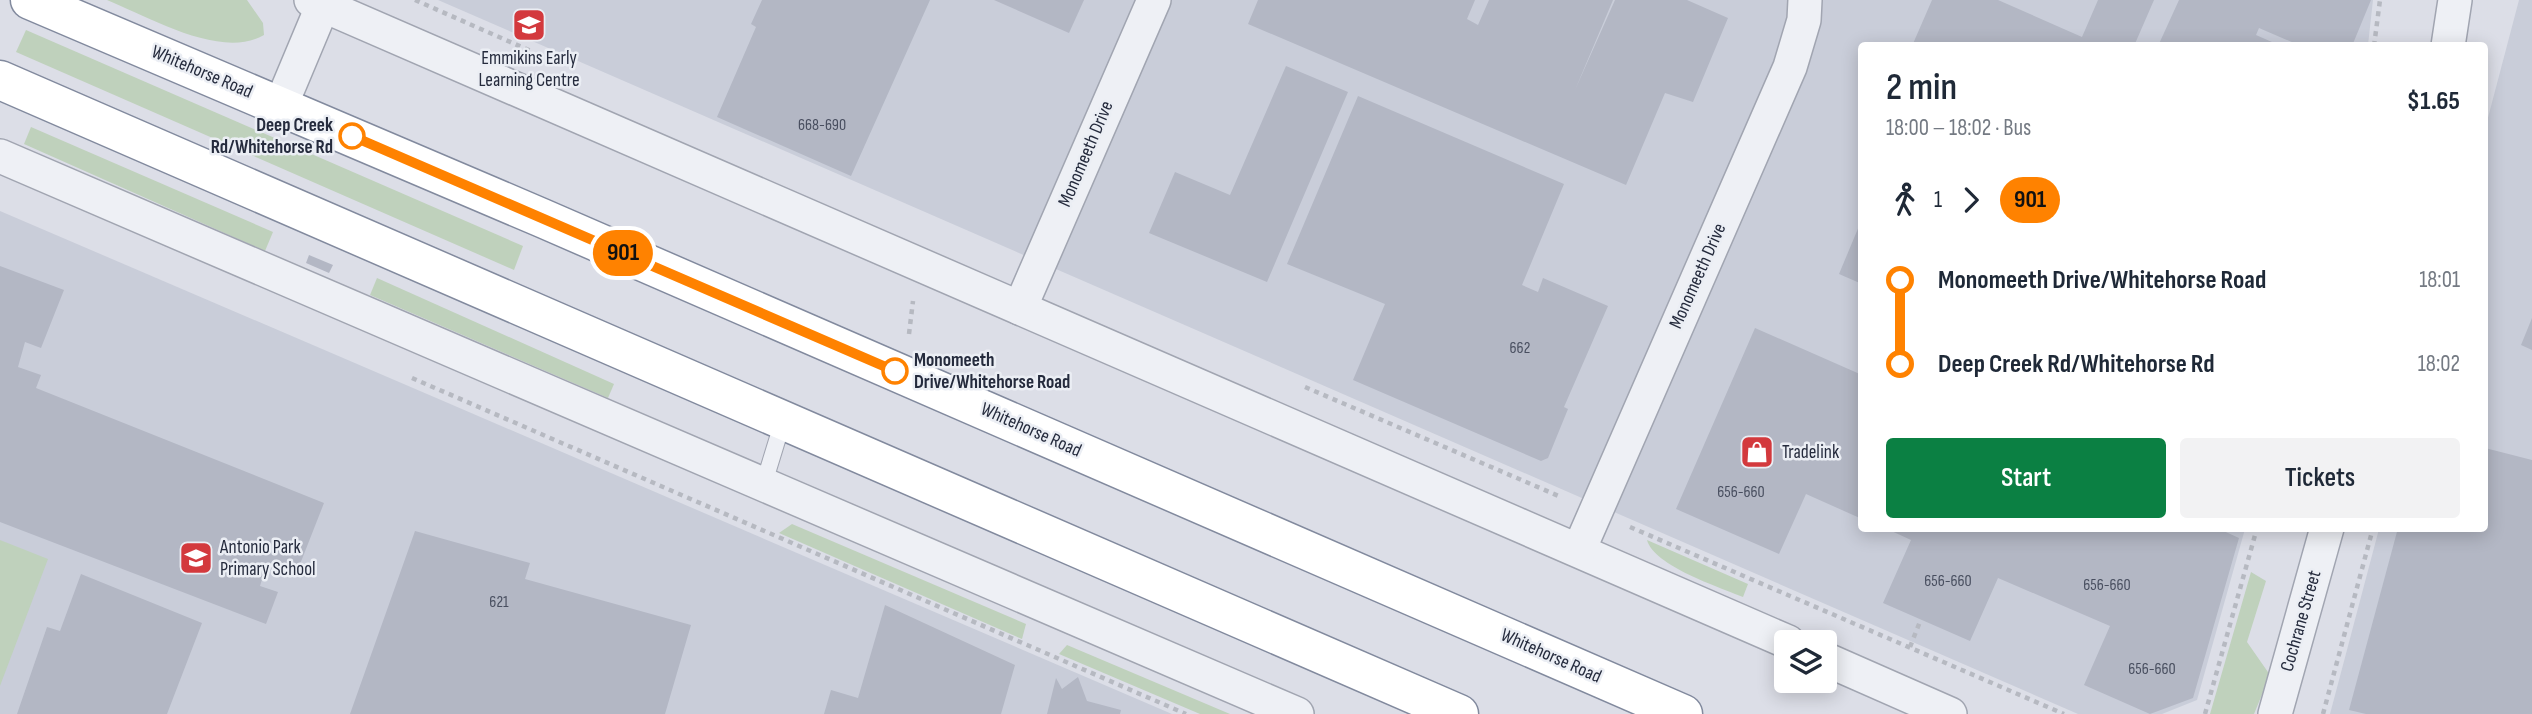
<!DOCTYPE html>
<html lang="en">
<head>
<meta charset="utf-8">
<style>
  body { margin:0; font-family:"Sofia Sans Condensed",sans-serif; background:#f2f2f3; color:#1f2937; height:100vh; display:flex; flex-direction:column; font-size:26px; white-space:nowrap }
  * { box-sizing:border-box; margin:0 }
  p { font-size:23px; color:#747a83 }
  .icon { flex:none; width:38px; height:38px; fill:none; stroke:currentColor; stroke-width:2; stroke-linecap:round; stroke-linejoin:round }
  .map { position:relative; flex:1; overflow:hidden }
  .sheet { position:absolute; left:1858px; top:42px; width:630px; height:490px; display:flex; flex-direction:column; background:#fff; border-radius:7px; box-shadow:0 4px 18px #0003 }
  .sheet>* { flex:none }
  .badge { padding:0 14px; border-radius:23px; font-size:24px; line-height:46px }
  .controls { position:absolute; left:1774px; top:630px; display:grid; gap:14px }
  .controls a { display:grid; place-items:center; width:63px; height:63px; border-radius:7px; background:#fff; box-shadow:0 4px 18px #0003; font-size:35px }
  .map>.badge { position:absolute; translate:-50% -50%; box-shadow:0 0 0 4px #fff }
  .legs { display:flex; align-items:center; gap:10px; height:77px; padding:0 28px; font-size:23px }
  .legs p { margin-inline-start:auto }
  .overview { display:flex; align-items:center; justify-content:space-between; height:119px; padding:0 28px }
  h1 { font-size:38px; font-weight:600; line-height:52px }
  .button { display:flex; gap:14px; margin-top:auto; padding:14px 28px }
  .button a { flex:1; height:80px; border-radius:7px; background:#0b8043; color:#fff; font-size:28px; font-weight:600; line-height:80px; text-align:center }
  .button a+a { background:#f2f2f3; color:#1f2937 }
  ul { padding:0 28px; list-style:none }
  li { display:flex; align-items:center; gap:24px; height:84px; font-size:26px }
  li i { display:grid; place-items:center; width:10px; height:100%; margin:0 9px; background:currentColor }
  li i::after { content:''; width:18px; height:18px; margin:-9px; border:5px solid; border-radius:50%; background:#fff }
  li p { margin-inline-start:auto }
  li:first-child i { background:linear-gradient(#0000 50%,currentColor 0) }
  li:last-child i { background:linear-gradient(currentColor 50%,#0000 0) }
  .map>svg:first-child { display:block }
  .built { fill:#c9cdd9 }
  .green { fill:#bfd1bc }
  .building { fill:#b3b7c4 }
  .lines { fill:none; stroke-linecap:round; stroke-linejoin:round }
  .lane-casing { stroke:#a1a5b1; stroke-width:18 }
  .street-casing { stroke:#a1a5b1; stroke-width:36 }
  .highway-casing { stroke:#828a9e; stroke-width:41 }
  .path { stroke:#b6b9c1; stroke-width:4.5; stroke-dasharray:5 5; stroke-linecap:butt }
  .lane { stroke:#eef0f5; stroke-width:16 }
  .street { stroke:#eef0f5; stroke-width:33 }
  .highway { stroke:#fff; stroke-width:38 }
  .line-1-casing { stroke:#fff; stroke-width:16 }
  .line-1 { stroke:#ff8200; stroke-width:10 }
  .stop-1-dot { fill:#fff; stroke:#ff8200; stroke-width:3.5 }
  .labels { text-anchor:middle; dominant-baseline:central; stroke-width:5; stroke-linejoin:round; paint-order:stroke }
  .number-label { font-size:16px; fill:#484e5f }
  .poi-label { font-size:19px; fill:#252b3d; stroke:#ebeef4; text-anchor:start }
  .street-label { font-size:19px; fill:#252b3d; stroke:#ebeef4 }
  .stop-label { font-size:19px; font-weight:bold; fill:#252b3d; stroke:#ebeef4; text-anchor:end }
</style>
</head>
<body>
<div class="map">
<svg width="2532" height="714" viewBox="0 0 2532 714">
  <rect width="100%" height="100%" fill="#dcdee7"/>
  <g class="built">
    <polygon points="438,0 2373,0 2368,45 1862,46 1862,528 2245,529 2197,700 2162,714 2078,714"/>
    <polygon points="2519,0 2532,0 2532,714 2330,714 2379,529 2485,528 2485,129"/>
    <polygon points="0,211 448,403 1172,714 0,714"/>
  </g>
  <g class="green">
    <path d="M 107,0 L 247,0 L 263,23 L 264,35 C 221,60 149,17 107,0 Z"/>
    <polygon points="26,30 523,246 514,270 16,52"/>
    <polygon points="31,127 273,232 265,251 24,144"/>
    <polygon points="377,278 614,384 608,398 370,295"/>
    <polygon points="792,524 1026,624 1022,639 779,533"/>
    <polygon points="0,540 48,559 0,686"/>
    <path d="M 1647,540 L 1748,584 L 1743,597 C 1719,587 1654,566 1647,540 Z"/>
    <polygon points="2251,572 2266,581 2247,642 2270,675 2254,714 2210,714"/>
    <polygon points="1067,645 1230,714 1200,714 1059,654"/>
  </g>
  <g class="building">
    <polygon points="762,0 930,0 851,176 717,117 756,27 751,24"/>
    <polygon points="994,0 1084,0 1069,33"/>
    <polygon points="1258,0 1475,0 1467,19 1478,25 1489,0 1613,0 1575,90 1615,0 1687,0 1728,18 1693,102 1665,93 1626,185 1248,24"/>
    <polygon points="1932,0 1998,0 2082,37 2098,0 2154,0 2134,46 1912,46"/>
    <polygon points="2179,0 2371,0 2352,46 2301,46 2259,28 2256,35 2281,46 2158,46"/>
    <polygon points="1286,66 1348,92 1267,282 1149,233 1175,172 1230,195"/>
    <polygon points="1358,96 1564,184 1522,285 1538,292 1543,278 1608,306 1564,407 1568,409 1548,458 1541,461 1353,380 1385,304 1287,264"/>
    <polygon points="1862,219 1862,284 1839,274"/>
    <polygon points="309,255 333,265 329,273 306,263"/>
    <polygon points="0,266 64,290 41,348 25,342 18,367 41,375 36,388 324,503 295,577 266,566 260,586 278,592 266,624 0,522"/>
    <polygon points="2532,318 2532,350 2521,345"/>
    <polygon points="1755,328 1862,375 1862,519 1806,494 1779,554 1676,509"/>
    <polygon points="2485,448 2532,460 2532,714 2366,714 2349,710 2398,528 2485,528"/>
    <polygon points="1885,528 2217,528 2239,538 2193,698 2150,714 2084,685 2110,626 1998,578 1970,641 1883,603 1911,540"/>
    <polygon points="415,531 530,563 525,579 691,625 665,714 350,714"/>
    <polygon points="81,574 202,623 167,714 17,714 47,627 60,631"/>
    <polygon points="885,605 1015,665 1001,714 824,714 831,690 858,698"/>
    <polygon points="1078,677 1087,701 1121,710 1120,714 1047,714 1056,678 1062,689"/>
  </g>
  <g class="lines">
    <defs>
      <polyline id="lane" points="764,483 783,421"/>
      <g id="street">
        <polyline points="311,0 1788,642"/>
        <polyline points="2448,46 2455,0"/>
        <polyline points="281,105 325,0"/>
        <polyline points="0,156 1297,714"/>
        <polyline points="1020,308 1154,0"/>
        <polyline points="1579,550 1790,67 1804,20 1805,0"/>
        <polyline points="1825,659 1950,714"/>
        <polyline points="2275,714 2327,528"/>
      </g>
      <g id="highway">
        <polyline points="30,0 542,218 1683,714"/>
        <polyline points="0,80 1459,714"/>
      </g>
    </defs>
    <use href="#lane" class="lane-casing"/>
    <use href="#street" class="street-casing"/>
    <use href="#highway" class="highway-casing"/>
    <g class="path">
      <polyline points="415,0 533,52"/>
      <polyline points="2374,46 2380,0"/>
      <polyline points="909,334 913,301"/>
      <polyline points="412,378 1186,714"/>
      <polyline points="1305,387 1561,497"/>
      <polyline points="1630,527 2064,714"/>
      <polyline points="1910,647 1921,619"/>
      <polyline points="2205,714 2257,528"/>
      <polyline points="2323,714 2373,528"/>
    </g>
    <use href="#lane" class="lane"/>
    <use href="#street" class="street"/>
    <use href="#highway" class="highway"/>
  </g>
  <g class="lines">
    <defs>
      <polyline id="line-1" points="352,136 895,371"/>
    </defs>
    <use href="#line-1" class="line-1-casing"/>
    <use href="#line-1" class="line-1"/>
  </g>
  <defs>
    <symbol id="school-square" viewBox="-11 -11 22 22"><rect x="-9" y="-9" width="18" height="18" rx="4" fill="#d3393d" stroke="#ebeef4"/><path d="M0-5L7-2L0 1L-7-2ZM-4 1L0 2.5L4 1V4Q0 6-4 4Z" fill="#fff"/></symbol>
    <symbol id="shop-square" viewBox="-11 -11 22 22"><rect x="-9" y="-9" width="18" height="18" rx="4" fill="#d3393d" stroke="#ebeef4"/><path d="M-5-2.5h2.3a2.7 3.5 0 0 1 5.4 0H5L5.5 6h-11ZM-1.5-2.5h3a1.5 2.3 0 0 0-3 0Z" fill="#fff"/></symbol>
  </defs>
  <g fill-rule="evenodd">
    <use href="#school-square" x="510" y="6" width="38" height="38"/>
    <use href="#shop-square" x="1738" y="433" width="38" height="38"/>
    <use href="#school-square" x="177" y="539" width="38" height="38"/>
  </g>
  <g class="stop-1-dot">
    <circle cx="352" cy="136" r="12"/>
    <circle cx="895" cy="371" r="12"/>
  </g>
  <g class="labels">
    <g class="number-label">
      <text x="822" y="125">668-690</text>
      <text x="1520" y="348">662</text>
      <text x="1741" y="492">656-660</text>
      <text x="1948" y="581">656-660</text>
      <text x="2107" y="585">656-660</text>
      <text x="499" y="602">621</text>
      <text x="2152" y="669">656-660</text>
    </g>
    <g class="poi-label">
      <text x="529" y="58" text-anchor="middle">Emmikins Early<tspan x="529" dy="22">Learning Centre</tspan></text>
      <text x="1782" y="452">Tradelink</text>
      <text x="220" y="547">Antonio Park<tspan x="220" dy="22">Primary School</tspan></text>
    </g>
    <g class="street-label">
      <text transform="translate(202 72) rotate(23)">Whitehorse Road</text>
      <text transform="translate(1086 154) rotate(-67)">Monomeeth Drive</text>
      <text transform="translate(1698 276) rotate(-66)">Monomeeth Drive</text>
      <text transform="translate(1031 430) rotate(24)">Whitehorse Road</text>
      <text transform="translate(2301 621) rotate(-74)">Cochrane Street</text>
      <text transform="translate(1551 656) rotate(24)">Whitehorse Road</text>
    </g>
    <g class="stop-label">
      <text x="333" y="125">Deep Creek<tspan x="333" dy="22">Rd/Whitehorse Rd</tspan></text>
      <text x="914" y="360" text-anchor="start">Monomeeth<tspan x="914" dy="22">Drive/Whitehorse Road</tspan></text>
    </g>
  </g>
</svg>
<div class="controls">
<a><svg class="icon" aria-label="layers" viewBox="0 0 24 24"><path d="M12 4l9 5-9 5-9-5zM3 14l9 5 9-5"/></svg></a>
</div>
<b class="badge" style="left:623px;top:253px;background:#ff8200;color:#111">901</b>
<section class="sheet">
<div class="overview"><div><h1>2 min</h1><p>18:00 – 18:02 · Bus</p></div><b>$1.65</b></div>
<div class="legs"><svg class="icon" aria-label="walk" viewBox="0 0 24 24"><circle cx="13" cy="4" r="2"/><path d="M13 8l-2 6 4 7M11 14l-3 7M7 12l3-4h3l4 4"/></svg>1<svg class="icon" aria-label="forward" viewBox="0 0 24 24"><path d="M9 5l7 7-7 7"/></svg><b class="badge" style="background:#ff8200;color:#111">901</b></div>
<ul>
<li><i style="color:#ff8200"></i><b>Monomeeth Drive/Whitehorse Road</b><p>18:01</p></li>
<li><i style="color:#ff8200"></i><b>Deep Creek Rd/Whitehorse Rd</b><p>18:02</p></li>
</ul>
<div class="button"><a>Start</a><a>Tickets</a></div>
</section>
</div>
</body>
</html>
